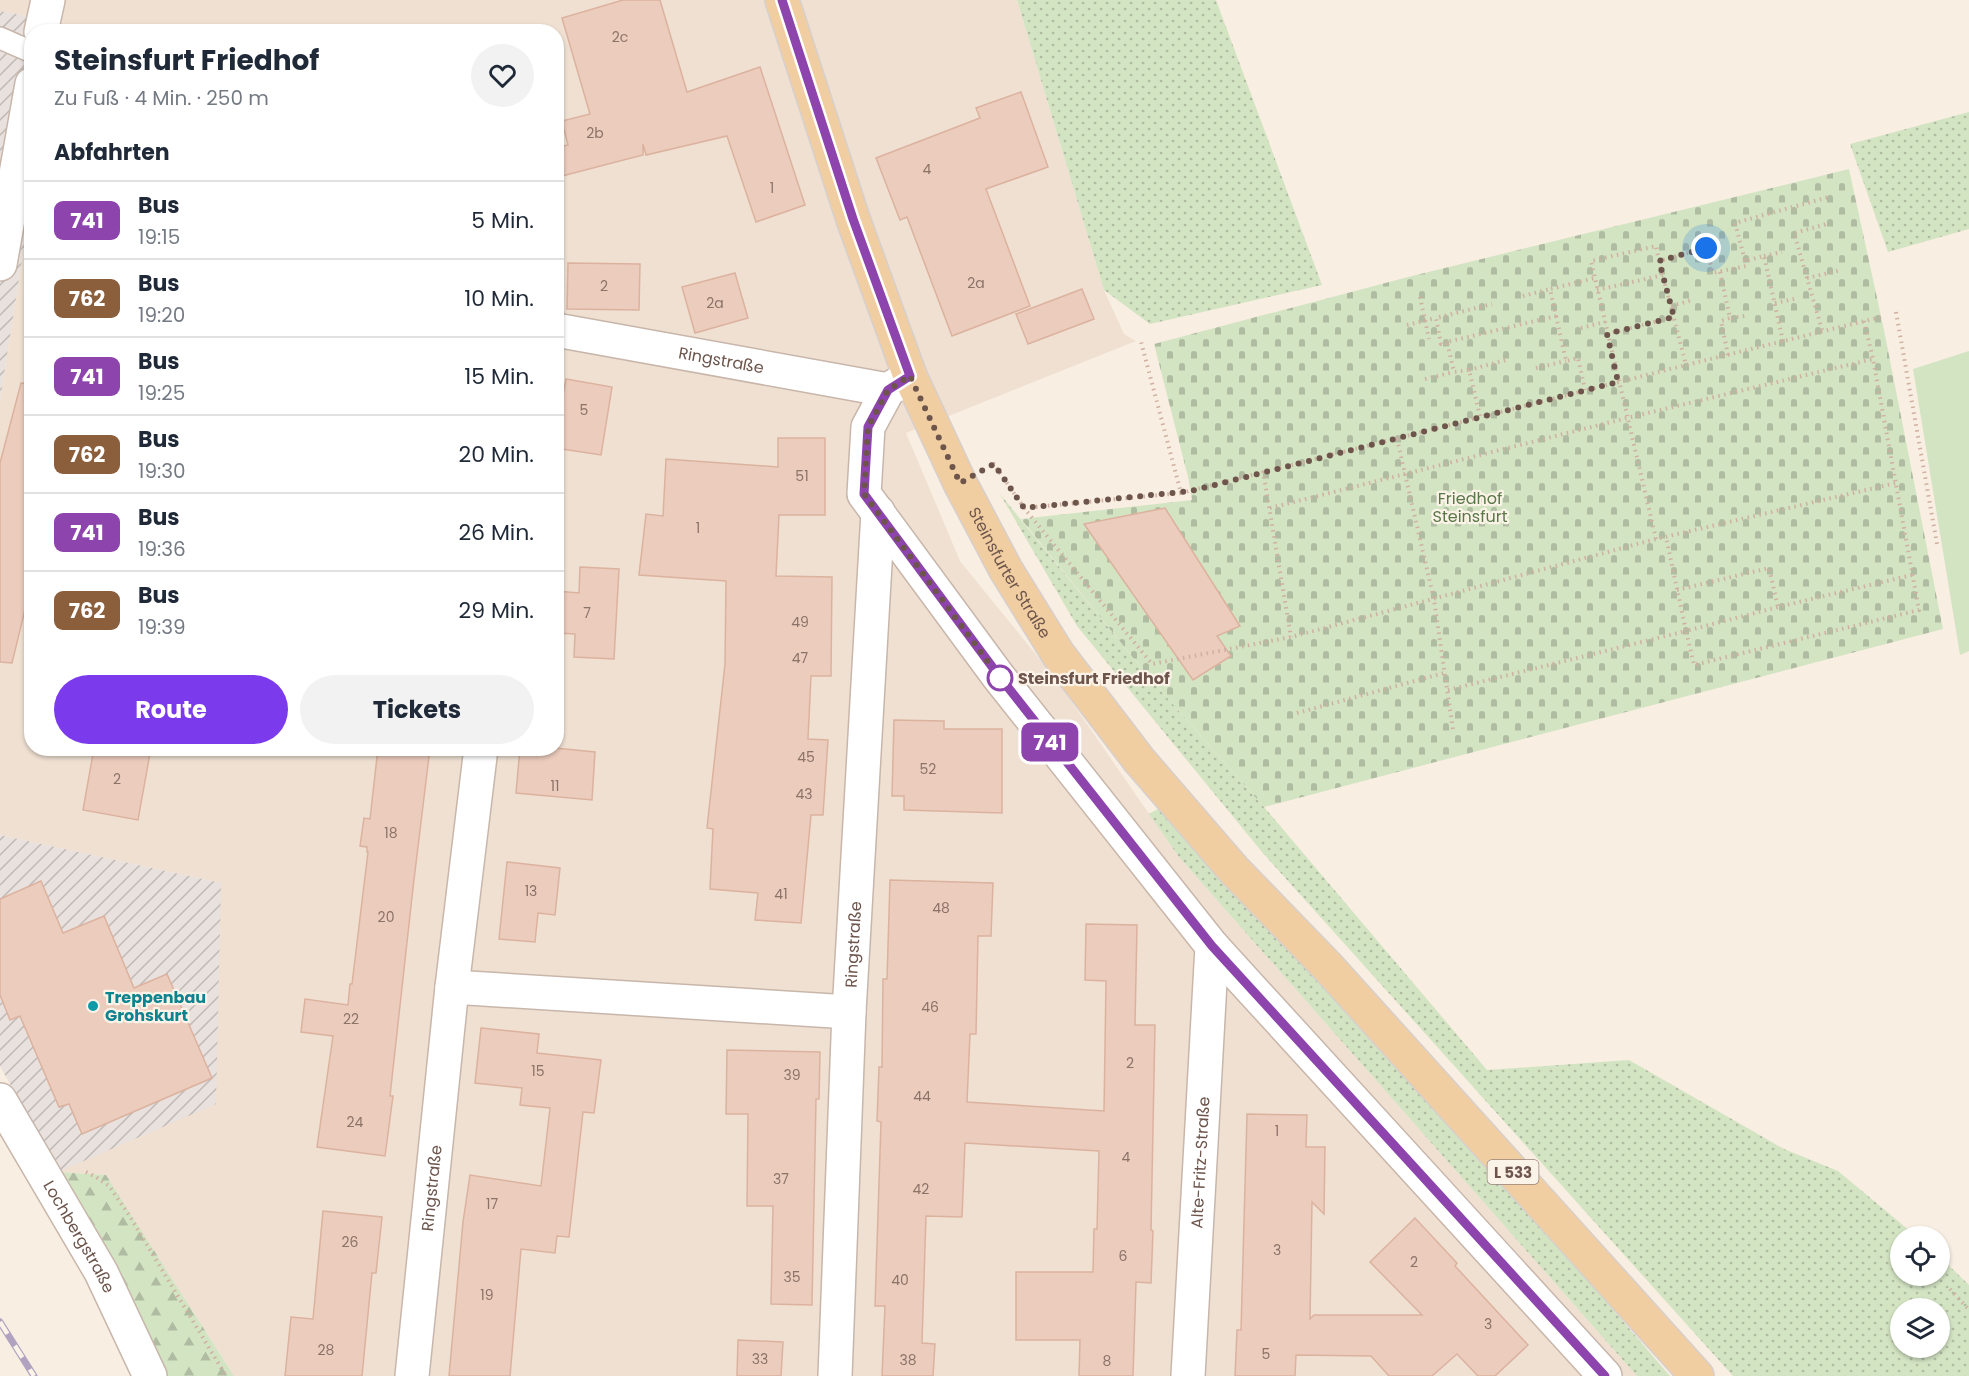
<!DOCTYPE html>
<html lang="de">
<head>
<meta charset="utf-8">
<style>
  body { margin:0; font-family:Poppins,sans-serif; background:#f2f2f3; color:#1f2937; height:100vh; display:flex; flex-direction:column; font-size:22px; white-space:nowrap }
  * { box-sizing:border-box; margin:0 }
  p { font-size:20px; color:#747a83 }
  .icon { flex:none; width:33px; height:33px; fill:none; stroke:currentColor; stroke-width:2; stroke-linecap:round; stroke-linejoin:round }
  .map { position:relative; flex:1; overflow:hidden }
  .details { position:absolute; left:24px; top:24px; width:540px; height:732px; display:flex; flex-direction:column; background:#fff; border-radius:24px; box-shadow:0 2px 4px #0004 }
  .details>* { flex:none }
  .badge { padding:0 12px; border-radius:9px; font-size:21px; line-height:39px }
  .buttons { position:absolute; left:1890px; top:1226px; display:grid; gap:12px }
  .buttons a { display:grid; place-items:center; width:60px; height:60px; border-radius:50%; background:#fff; box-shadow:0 2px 4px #0004; font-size:30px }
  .you { position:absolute; width:30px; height:30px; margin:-15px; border:4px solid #fff; border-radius:50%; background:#1a73e8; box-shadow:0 0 0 9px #1a73e833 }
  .map>.badge { position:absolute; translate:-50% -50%; box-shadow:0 0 0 3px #fff }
  h2 { padding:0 30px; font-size:22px; line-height:54px }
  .round { display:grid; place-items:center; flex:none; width:63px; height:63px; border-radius:32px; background:#f2f2f3 }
  .overview { display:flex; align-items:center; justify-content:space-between; height:102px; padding:0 30px }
  h1 { font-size:28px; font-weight:700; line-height:45px }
  .cta { display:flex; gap:12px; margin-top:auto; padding:12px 30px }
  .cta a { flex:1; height:69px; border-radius:36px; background:#7c3aed; color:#fff; font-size:24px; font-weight:700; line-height:69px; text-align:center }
  .cta a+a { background:#f2f2f3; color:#1f2937 }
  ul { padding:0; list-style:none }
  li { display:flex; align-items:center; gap:18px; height:78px; padding:0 30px; border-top:2px solid #e0e1e3 }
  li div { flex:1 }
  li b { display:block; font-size:22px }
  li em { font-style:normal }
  li .badge { min-width:66px; font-weight:700; text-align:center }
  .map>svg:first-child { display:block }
  .residential { fill:#efe0d2 }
  .industrial { fill:url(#industrial-furrows) }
  .grass { fill:url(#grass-dots); fill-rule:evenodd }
  .forest { fill:url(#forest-firs) }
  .cemetery { fill:url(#cemetery-stones) }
  .garden { fill:#d3e4c3 }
  .building { fill:#ebccbd; stroke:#dcb29f; stroke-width:1.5 }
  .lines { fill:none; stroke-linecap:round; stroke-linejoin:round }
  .service-casing { stroke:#c8b6ab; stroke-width:24 }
  .minor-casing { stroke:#c8b6ab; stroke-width:36 }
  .primary-casing { stroke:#d6cfcd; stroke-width:36 }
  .path { stroke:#cfb0a1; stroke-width:4; stroke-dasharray:1.5 4.5; stroke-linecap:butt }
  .service { stroke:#fff; stroke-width:21 }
  .minor { stroke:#fff; stroke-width:33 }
  .primary { stroke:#f1cea1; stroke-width:33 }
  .rail-casing { stroke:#b1a3c0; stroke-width:7 }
  .rail { stroke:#fcf3e8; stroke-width:4.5; stroke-dasharray:14; stroke-linecap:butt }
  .line-casing { stroke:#fff; stroke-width:14 }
  .line { stroke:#8e44ad; stroke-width:9 }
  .walk { stroke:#6d554c; stroke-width:6; stroke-dasharray:0 10.8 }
  .stop-dot { fill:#fff; stroke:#8e44ad; stroke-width:3 }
  .culture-dot { fill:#0f9aa8; stroke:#fcf3e8; stroke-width:2 }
  .labels { text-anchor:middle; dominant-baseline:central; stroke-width:4.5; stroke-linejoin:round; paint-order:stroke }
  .number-label { font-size:14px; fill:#8c7368 }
  .shield { fill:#fcf3e8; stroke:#98847b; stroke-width:1.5 }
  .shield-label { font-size:15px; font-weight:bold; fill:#6d554c }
  .street-label { font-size:16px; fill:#6d554c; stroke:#fcf3e8 }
  .park-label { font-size:16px; fill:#597848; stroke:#fcf3e8 }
  .stop-label { font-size:16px; font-weight:bold; fill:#6d554c; stroke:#fcf3e8; text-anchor:start }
  .culture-label { font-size:16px; font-weight:bold; fill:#0d838f; stroke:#fcf3e8; text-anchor:start }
</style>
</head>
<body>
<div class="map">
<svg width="1969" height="1376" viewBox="0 0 1969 1376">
  <defs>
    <pattern id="industrial-furrows" width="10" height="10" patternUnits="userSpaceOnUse" patternTransform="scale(1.5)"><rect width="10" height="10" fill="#e8e1dd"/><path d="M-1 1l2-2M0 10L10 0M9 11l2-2" fill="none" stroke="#c0b9b5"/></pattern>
    <pattern id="grass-dots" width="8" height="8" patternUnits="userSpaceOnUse" patternTransform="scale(1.5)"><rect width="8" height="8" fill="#d3e4c3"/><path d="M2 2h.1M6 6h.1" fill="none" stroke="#afbca1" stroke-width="1.8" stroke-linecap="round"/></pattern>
    <pattern id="forest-firs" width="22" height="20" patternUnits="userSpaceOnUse" patternTransform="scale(1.5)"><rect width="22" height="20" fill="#d3e4c3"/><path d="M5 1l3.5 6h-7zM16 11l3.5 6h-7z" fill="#afbca1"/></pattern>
    <pattern id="cemetery-stones" width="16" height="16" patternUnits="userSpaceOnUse" patternTransform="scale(1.5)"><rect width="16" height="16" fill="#d3e4c3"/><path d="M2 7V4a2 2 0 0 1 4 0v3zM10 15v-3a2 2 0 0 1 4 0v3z" fill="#afbca1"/></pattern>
  </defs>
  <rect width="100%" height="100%" fill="#f9eee2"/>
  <polygon class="residential" points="0,0 1017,0 1104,290 1124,334 1136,341 906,433 960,561 1055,678 1179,857 1637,1376 234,1376 106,1175 58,1172 221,883 0,835 0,400 31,203 32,748 556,748 556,32 59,31 60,22 0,11"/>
  <g class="industrial">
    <polygon points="0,11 60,22 59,31 32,32 31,203 0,400"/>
    <polygon points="0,835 221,883 216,1104 58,1172 0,1066"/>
  </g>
  <g class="grass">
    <polygon points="1017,0 1216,0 1322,285 1150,324 1104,290"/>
    <polygon points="1969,112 1969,229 1888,252 1850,144"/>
    <path d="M 1000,494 L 1147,675 L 1264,807 L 1487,1070 L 1629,1060 L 1784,1149 L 1838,1171 L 1916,1236 L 1900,1236 L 1900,1275 L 1940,1275 L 1940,1257 L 1969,1285 L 1969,1376 L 1733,1376 L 1262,852 L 1077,626 ZM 1900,1308 L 1940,1308 L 1940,1347 L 1900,1347 Z"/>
    <polygon points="1165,805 1512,1192 1670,1376 1637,1376 1179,857 1149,814"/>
  </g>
  <polygon class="forest" points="58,1172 106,1175 234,1376 166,1376"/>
  <polygon class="cemetery" points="1849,169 1884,330 1943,629 1264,807 1147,675 1021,519 1192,500 1188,477 1154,344 1408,277"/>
  <polygon class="garden" points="1969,351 1969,651 1960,655 1913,369"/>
  <g class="building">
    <polygon points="623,0 660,0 687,92 760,67 805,205 756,222 727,136 646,155 643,144 643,155 562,176 556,148 568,145 562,121 590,114 562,18"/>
    <polygon points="1021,92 1048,167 986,189 1030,306 952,336 907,217 900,220 876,158 980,118 976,108"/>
    <polygon points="568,263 640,264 639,310 567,309"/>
    <polygon points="735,273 748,318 695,333 682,287"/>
    <polygon points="1082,289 1094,319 1028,344 1016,314"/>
    <polygon points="566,379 612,387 601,455 556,448 556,434"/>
    <polygon points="21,383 32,384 32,581 12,663 0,662 0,463"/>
    <polygon points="778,438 825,438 825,515 779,515 776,576 832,577 831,676 811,676 808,739 828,740 823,815 811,815 801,923 755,920 758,893 710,889 713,829 707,828 725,664 726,581 639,575 646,514 663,516 666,459 778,467"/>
    <polygon points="1165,508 1240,626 1217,636 1231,656 1193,680 1084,524"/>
    <polygon points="580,567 619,569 614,659 574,657 575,634 556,633 556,591 579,593"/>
    <polygon points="894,720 944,721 944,729 1002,729 1002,813 904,810 904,796 892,796"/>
    <polygon points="94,748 151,748 138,820 83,810"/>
    <polygon points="378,748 430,748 413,888 390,1096 393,1096 385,1156 317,1147 333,1036 301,1032 305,999 348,1005 350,984 352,984 368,852 367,852 367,847 360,846 364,818 370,819"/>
    <polygon points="520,748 555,748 595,752 592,800 516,793"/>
    <polygon points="507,862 560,868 555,915 538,913 535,942 499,939"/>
    <polygon points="890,880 993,883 991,936 978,936 976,1034 970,1034 967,1102 1104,1111 1106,981 1085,980 1086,924 1137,925 1135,1025 1155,1025 1151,1230 1153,1231 1151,1283 1136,1282 1133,1376 1079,1376 1080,1340 1016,1340 1016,1272 1093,1272 1094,1229 1097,1229 1099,1151 965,1143 962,1217 926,1216 922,1343 935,1344 933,1376 882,1376 885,1306 875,1306 881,1122 877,1121 879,1067 882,1067 883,979 887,979"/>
    <polygon points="41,881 63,933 104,916 134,988 167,974 212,1078 82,1134 69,1104 59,1107 20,1016 10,1020 0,995 0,899"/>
    <polygon points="481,1028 539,1034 537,1053 601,1060 594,1113 583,1112 569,1237 557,1236 555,1253 521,1249 510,1376 449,1376 463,1222 470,1175 541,1186 550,1108 520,1105 522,1088 475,1083"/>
    <polygon points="727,1050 820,1052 819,1099 816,1099 812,1305 771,1304 773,1206 747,1206 748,1114 726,1114"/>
    <polygon points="1247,1114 1307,1115 1306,1147 1325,1147 1324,1214 1312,1202 1310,1319 1314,1315 1422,1315 1370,1262 1415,1218 1457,1263 1455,1266 1528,1345 1495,1376 1478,1376 1457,1354 1432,1376 1389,1376 1371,1356 1296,1355 1295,1376 1235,1376 1237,1330 1241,1330"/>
    <polygon points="323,1211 382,1217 376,1273 372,1273 362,1376 285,1376 291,1317 313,1319"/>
    <polygon points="738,1340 783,1342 781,1376 737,1376"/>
  </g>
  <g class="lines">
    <defs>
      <polyline id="service" points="0,38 32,52"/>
      <g id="minor">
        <polyline points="41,32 48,0"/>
        <polyline points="0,264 32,84"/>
        <path id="s1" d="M 556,330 L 888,390"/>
        <polyline points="910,376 888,390 868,427 864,494 998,676 1212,946 1605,1376"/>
        <polyline points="452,987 849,1012"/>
        <path id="s2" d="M 0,1100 L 101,1272 L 150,1376"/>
        <path id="s3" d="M 412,1376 L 452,987 L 481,748"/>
        <path id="s4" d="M 835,1376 L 849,1012 L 878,512"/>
        <path id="s5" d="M 1188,1376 L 1212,946"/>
      </g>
      <g id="primary">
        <path id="s6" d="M 782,0 L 853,219 L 910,376 L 960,483 L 1006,570 L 1058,654 L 1139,760 L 1234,870 L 1328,967 L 1697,1376"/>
      </g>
    </defs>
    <use href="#service" class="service-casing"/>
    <use href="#minor" class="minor-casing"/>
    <use href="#primary" class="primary-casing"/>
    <g class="path">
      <polyline points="1764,256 1782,252"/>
      <polyline points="1659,261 1686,365"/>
      <polyline points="1720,272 1730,318 1745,316"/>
      <polyline points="1807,278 1842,270"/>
      <polyline points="1597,290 1663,275"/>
      <polyline points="1523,296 1550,289"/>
      <polyline points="1420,297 1429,339"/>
      <polyline points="1775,303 1794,299"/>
      <polyline points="1671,306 1693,300"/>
      <polyline points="1896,312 1937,544"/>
      <polyline points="1556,316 1566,361 1578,358 1585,390"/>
      <polyline points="1864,321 1873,359 1919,610 1694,665 1686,631 1778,607 1912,575"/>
      <polyline points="1407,325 1436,318"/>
      <polyline points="1581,328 1605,322"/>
      <polyline points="1822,330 1794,233 1827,224"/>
      <polyline points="1607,334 1674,317"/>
      <polyline points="1783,341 1764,256 1745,261 1735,223 1829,197"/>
      <polyline points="1447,342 1441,344 1436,318 1492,304"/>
      <polyline points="1728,355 1721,321 1730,318"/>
      <polyline points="1536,368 1566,361"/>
      <polyline points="1469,370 1506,360"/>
      <polyline points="1425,379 1454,372"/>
      <polyline points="1480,416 1469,370 1454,372 1447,342 1556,316 1550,289 1595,278"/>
      <polyline points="1397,439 1434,600 1453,730"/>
      <polyline points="993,465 994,464 1024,508 1152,664 1291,637 1656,539 1896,483"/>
      <polyline points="1263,471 1291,637"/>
      <polyline points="1181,493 1686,365 1881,317"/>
      <polyline points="1024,508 1181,493 1140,338"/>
      <polyline points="1270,508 1627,418 1873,359"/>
      <polyline points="1656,539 1591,261 1656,246 1659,261 1706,248 1713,273 1746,266 1745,261"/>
      <polyline points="1677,590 1769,568 1778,607"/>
      <polyline points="1448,690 1686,631 1666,537"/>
      <polyline points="1297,713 1444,673"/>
      <polyline points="86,1172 96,1177 109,1186 129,1215 226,1376"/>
      <polyline points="1950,1289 1969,1310"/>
    </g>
    <use href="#service" class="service"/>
    <use href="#minor" class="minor"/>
    <use href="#primary" class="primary"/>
    <defs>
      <polyline id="rail" points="0,1322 34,1376"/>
    </defs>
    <use href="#rail" class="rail-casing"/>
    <use href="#rail" class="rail"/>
  </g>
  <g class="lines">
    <defs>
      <polyline id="line" points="782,0 853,219 910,376 888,390 868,427 864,494 999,676 1212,946 1605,1376"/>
    </defs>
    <use href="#line" class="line-casing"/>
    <use href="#line" class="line"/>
    <polyline class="walk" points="1000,678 864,494 868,427 888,390 910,376 960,483 994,464 1024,508 1191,491 1618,382 1607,334 1674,317 1659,261 1706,248"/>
  </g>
  <circle class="stop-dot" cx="1000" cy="678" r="12"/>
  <circle class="culture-dot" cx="93" cy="1006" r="6"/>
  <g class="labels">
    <g class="number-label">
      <text x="620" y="37">2c</text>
      <text x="595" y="133">2b</text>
      <text x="927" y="169">4</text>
      <text x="772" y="188">1</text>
      <text x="976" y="283">2a</text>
      <text x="604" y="286">2</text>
      <text x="715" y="303">2a</text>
      <text x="584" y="410">5</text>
      <text x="802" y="476">51</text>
      <text x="698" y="528">1</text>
      <text x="587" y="613">7</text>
      <text x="800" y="622">49</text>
      <text x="800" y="658">47</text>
      <text x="806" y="757">45</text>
      <text x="928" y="769">52</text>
      <text x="117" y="779">2</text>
      <text x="555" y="786">11</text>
      <text x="804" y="794">43</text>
      <text x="391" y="833">18</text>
      <text x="531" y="891">13</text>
      <text x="781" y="894">41</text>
      <text x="941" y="908">48</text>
      <text x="386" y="917">20</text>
      <text x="930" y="1007">46</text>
      <text x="351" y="1019">22</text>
      <text x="1130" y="1063">2</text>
      <text x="538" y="1071">15</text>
      <text x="792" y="1075">39</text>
      <text x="922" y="1096">44</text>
      <text x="355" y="1122">24</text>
      <text x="1277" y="1131">1</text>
      <text x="1126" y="1157">4</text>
      <text x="781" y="1179">37</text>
      <text x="921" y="1189">42</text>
      <text x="492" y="1204">17</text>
      <text x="350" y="1242">26</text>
      <text x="1277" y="1250">3</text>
      <text x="1123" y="1256">6</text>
      <text x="1414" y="1262">2</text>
      <text x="792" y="1277">35</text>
      <text x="900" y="1280">40</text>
      <text x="487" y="1295">19</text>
      <text x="1488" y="1324">3</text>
      <text x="326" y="1350">28</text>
      <text x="1266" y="1354">5</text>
      <text x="760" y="1359">33</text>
      <text x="908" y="1360">38</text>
      <text x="1107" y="1361">8</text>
    </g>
    <rect class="shield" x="1487.5" y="1160" width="51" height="24" rx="4.5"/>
    <g class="shield-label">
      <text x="1513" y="1172">L 533</text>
    </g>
    <g class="street-label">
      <text stroke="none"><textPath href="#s1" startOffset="168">Ringstraße</textPath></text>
      <text stroke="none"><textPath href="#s6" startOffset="618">Steinsfurter Straße</textPath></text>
      <text stroke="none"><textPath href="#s4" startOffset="432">Ringstraße</textPath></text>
      <text stroke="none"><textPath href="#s5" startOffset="214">Alte-Fritz-Straße</textPath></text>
      <text stroke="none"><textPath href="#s3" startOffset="189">Ringstraße</textPath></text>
      <text stroke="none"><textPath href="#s2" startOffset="158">Lochbergstraße</textPath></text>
    </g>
    <g class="park-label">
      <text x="1470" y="498">Friedhof<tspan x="1470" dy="18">Steinsfurt</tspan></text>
    </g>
    <g class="stop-label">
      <text x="1018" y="678">Steinsfurt Friedhof</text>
    </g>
    <g class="culture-label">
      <text x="105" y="997">Treppenbau<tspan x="105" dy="18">Grohskurt</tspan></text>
    </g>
  </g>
</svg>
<div class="buttons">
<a><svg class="icon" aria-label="locate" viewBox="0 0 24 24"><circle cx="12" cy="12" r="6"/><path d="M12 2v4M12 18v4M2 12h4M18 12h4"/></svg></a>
<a><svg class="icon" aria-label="layers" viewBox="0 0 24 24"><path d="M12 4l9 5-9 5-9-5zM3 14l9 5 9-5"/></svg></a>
</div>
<div class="you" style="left:1706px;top:248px"></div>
<b class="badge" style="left:1050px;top:742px;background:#8e44ad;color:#fff">741</b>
<section class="details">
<div class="overview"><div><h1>Steinsfurt Friedhof</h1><p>Zu Fuß · 4 Min. · 250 m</p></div><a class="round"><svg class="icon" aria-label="heart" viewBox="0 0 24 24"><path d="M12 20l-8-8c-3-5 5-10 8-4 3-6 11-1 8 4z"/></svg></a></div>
<h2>Abfahrten</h2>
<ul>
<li><span class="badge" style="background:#8e44ad;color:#fff">741</span><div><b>Bus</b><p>19:15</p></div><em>5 Min.</em></li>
<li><span class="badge" style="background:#8b5e3c;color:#fff">762</span><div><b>Bus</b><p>19:20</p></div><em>10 Min.</em></li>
<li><span class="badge" style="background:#8e44ad;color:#fff">741</span><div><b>Bus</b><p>19:25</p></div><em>15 Min.</em></li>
<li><span class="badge" style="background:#8b5e3c;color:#fff">762</span><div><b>Bus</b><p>19:30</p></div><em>20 Min.</em></li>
<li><span class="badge" style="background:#8e44ad;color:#fff">741</span><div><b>Bus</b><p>19:36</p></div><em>26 Min.</em></li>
<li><span class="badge" style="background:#8b5e3c;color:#fff">762</span><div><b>Bus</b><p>19:39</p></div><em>29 Min.</em></li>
</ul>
<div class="cta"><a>Route</a><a>Tickets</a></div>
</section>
</div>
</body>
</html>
